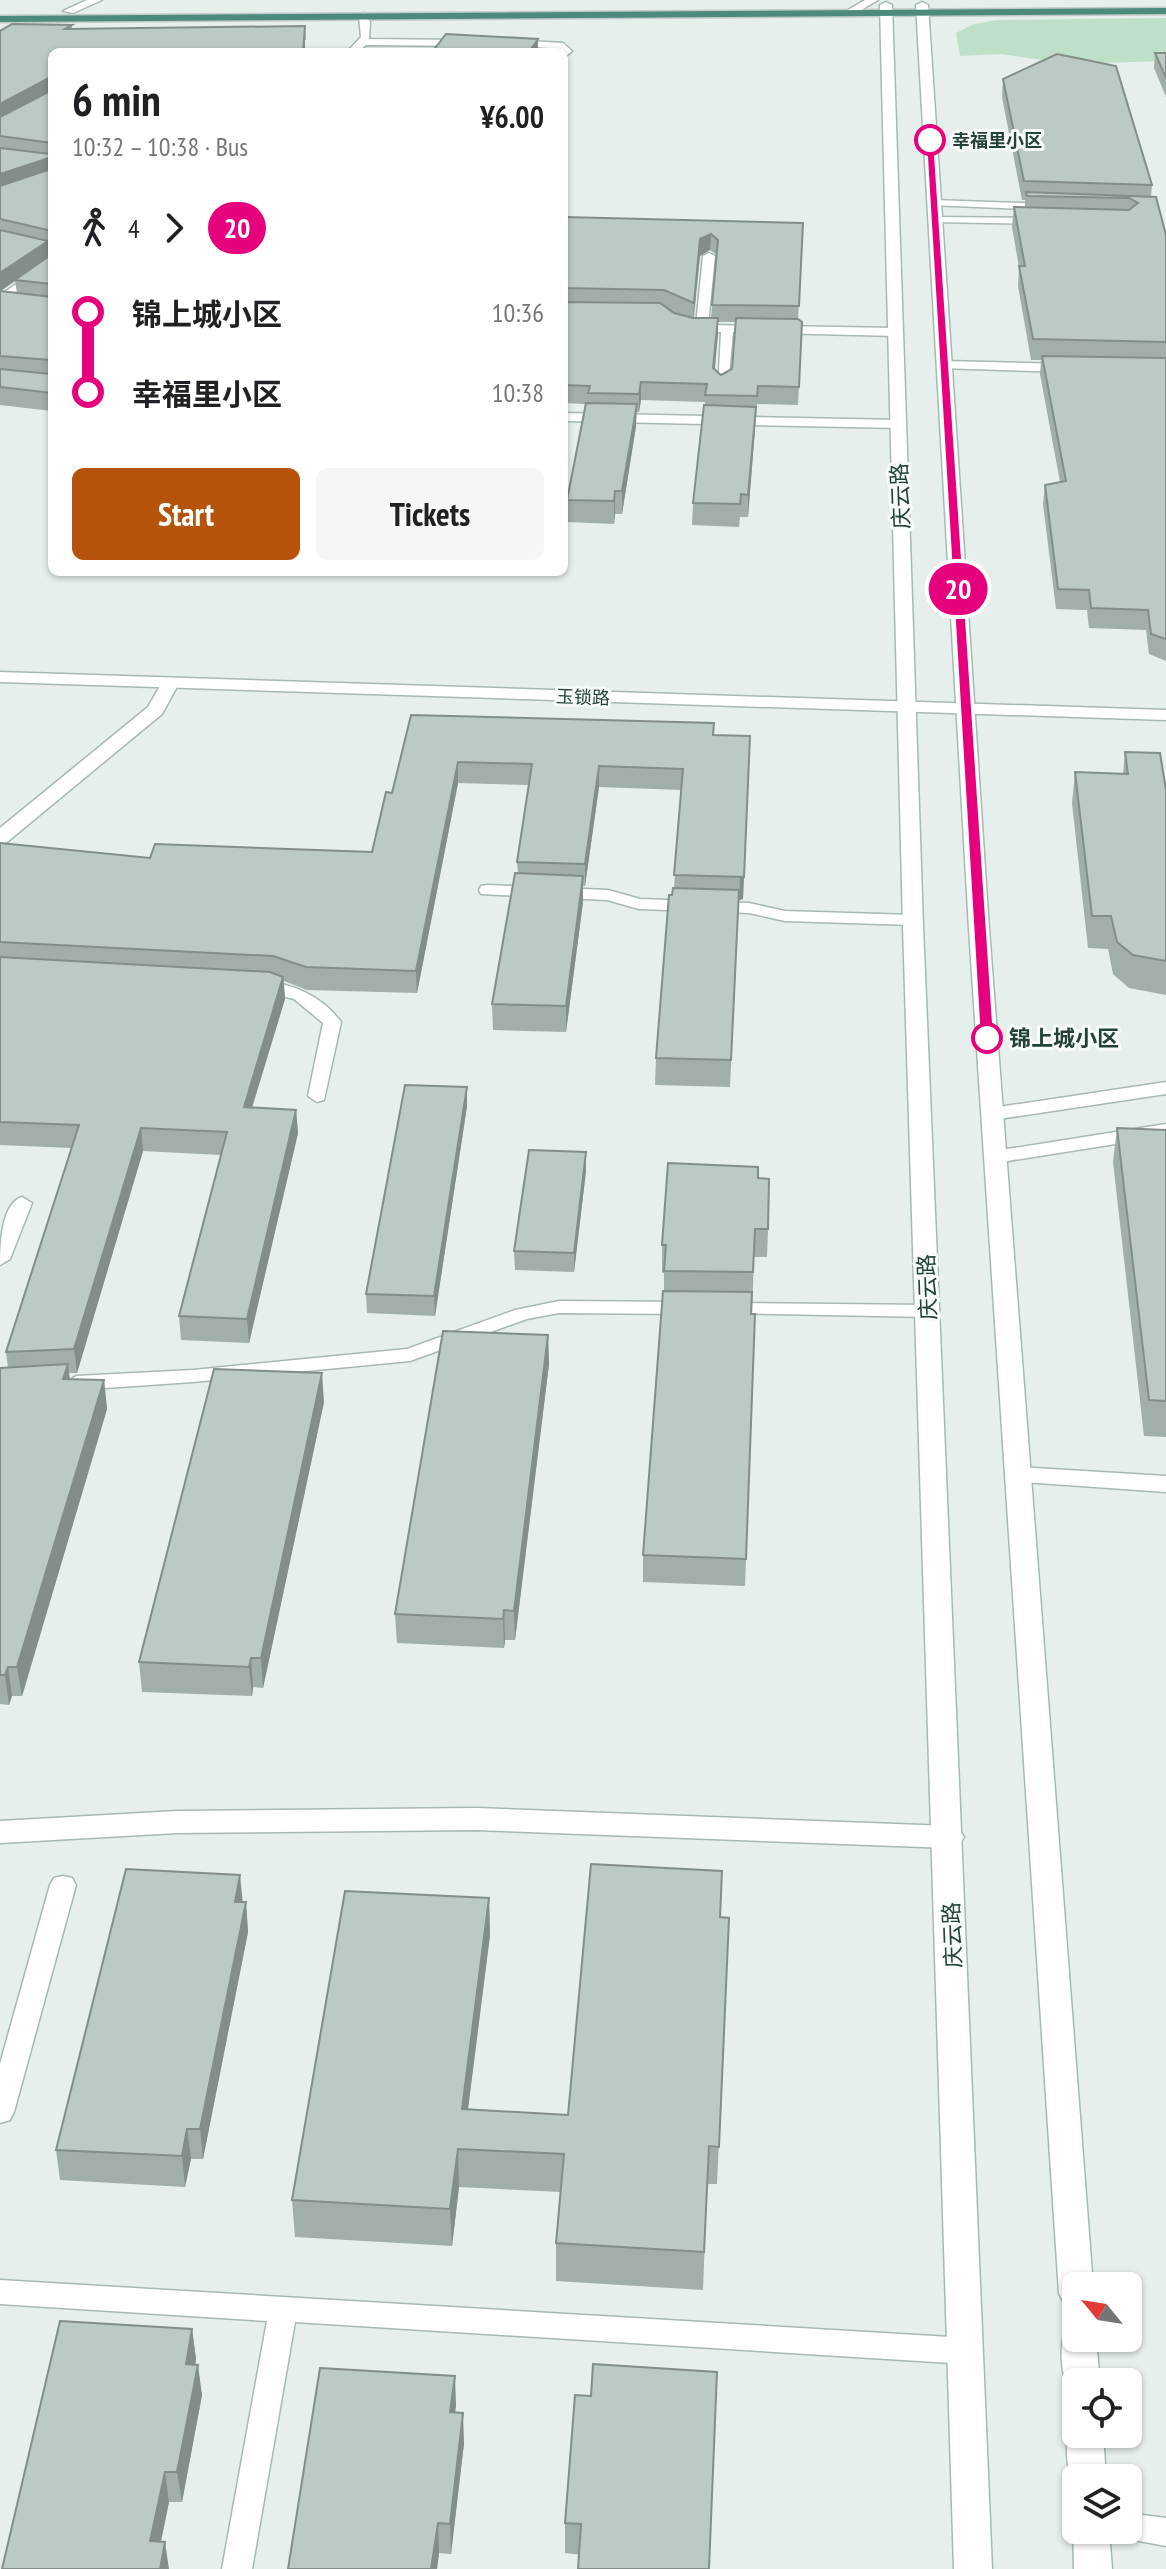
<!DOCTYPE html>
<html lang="en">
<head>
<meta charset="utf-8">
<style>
  body { margin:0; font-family:"PT Sans Narrow","Noto Sans SC",sans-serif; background:#f6f6f6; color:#202124; height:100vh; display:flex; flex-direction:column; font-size:30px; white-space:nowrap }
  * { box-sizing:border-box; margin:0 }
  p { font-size:26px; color:#757577 }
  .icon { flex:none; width:44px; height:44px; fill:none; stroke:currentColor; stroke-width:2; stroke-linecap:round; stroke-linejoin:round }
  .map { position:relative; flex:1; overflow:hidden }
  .side { position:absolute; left:48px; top:48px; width:520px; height:528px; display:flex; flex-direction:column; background:#fff; border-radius:12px; box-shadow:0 2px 6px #0004 }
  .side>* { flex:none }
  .badge { padding:0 16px; border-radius:26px; font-size:28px; line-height:52px }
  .needle { width:52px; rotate:300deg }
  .tools { position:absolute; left:1062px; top:2272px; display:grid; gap:16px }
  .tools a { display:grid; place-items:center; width:80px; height:80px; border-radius:12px; background:#fff; box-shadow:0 2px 6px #0004; font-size:40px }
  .map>.badge { position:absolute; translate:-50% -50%; box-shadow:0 0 0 4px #fff }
  .legs { display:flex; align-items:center; gap:12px; height:88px; padding:0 24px; font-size:26px }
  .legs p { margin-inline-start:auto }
  .summary { display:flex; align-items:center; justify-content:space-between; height:136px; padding:0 24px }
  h1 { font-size:44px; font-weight:600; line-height:60px }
  .primary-button { display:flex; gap:16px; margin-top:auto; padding:16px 24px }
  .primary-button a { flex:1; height:92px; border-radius:12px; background:#b45309; color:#fff; font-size:32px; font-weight:600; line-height:92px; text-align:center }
  .primary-button a+a { background:#f6f6f6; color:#202124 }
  ul { padding:0 24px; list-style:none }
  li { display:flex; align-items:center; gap:28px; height:80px; font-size:30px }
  li i { display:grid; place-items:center; width:12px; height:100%; margin:0 10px; background:currentColor }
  li i::after { content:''; width:20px; height:20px; margin:-10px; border:6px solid; border-radius:50%; background:#fff }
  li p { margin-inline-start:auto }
  li:first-child i { background:linear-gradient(#0000 50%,currentColor 0) }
  li:last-child i { background:linear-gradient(currentColor 50%,#0000 0) }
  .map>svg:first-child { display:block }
  .green { fill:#bfe0c8 }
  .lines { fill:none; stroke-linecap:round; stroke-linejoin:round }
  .service-casing { stroke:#a8b8b2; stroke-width:3 }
  .minor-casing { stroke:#a8b8b2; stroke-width:3 }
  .tertiary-casing { stroke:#a8b8b2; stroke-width:3 }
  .secondary-casing { stroke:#a4bbb3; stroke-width:3 }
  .trunk-casing { stroke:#c2cac8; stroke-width:3 }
  .service { fill:#fff; fill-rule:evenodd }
  .minor { fill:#fff; fill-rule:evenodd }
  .tertiary { fill:#fff; fill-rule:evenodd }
  .secondary { fill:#fff; fill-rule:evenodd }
  .trunk { fill:#4c8a7c; fill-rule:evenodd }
  .wall { fill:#a1aea9; fill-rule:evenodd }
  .shaded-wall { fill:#838d89 }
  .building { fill:#bbcac4; stroke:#838d89; stroke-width:2 }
  .line-1 { fill:#e6007e; stroke:#fff; stroke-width:2 }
  .stop-1-dot { fill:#fff; stroke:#e6007e; stroke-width:4 }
  .labels { text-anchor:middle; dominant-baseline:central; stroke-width:6; stroke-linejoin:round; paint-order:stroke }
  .far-stop-label { font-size:18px; font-weight:bold; fill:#24423a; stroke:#f7fbf9; text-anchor:start }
  .far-street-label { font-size:18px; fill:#24423a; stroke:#f7fbf9 }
  .street-label { font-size:22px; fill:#24423a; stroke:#f7fbf9 }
  .stop-label { font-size:22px; font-weight:bold; fill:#24423a; stroke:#f7fbf9; text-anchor:start }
</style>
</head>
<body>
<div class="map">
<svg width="1166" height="2569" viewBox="0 0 1166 2569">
  <rect width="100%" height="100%" fill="#e6efeb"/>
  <polygon class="green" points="1166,18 1166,61 1071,64 1001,54 960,56 956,33 974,24 997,20"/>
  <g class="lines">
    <defs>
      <g id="service">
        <polygon points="364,13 370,22 369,39 464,40 469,43 464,46 366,45 358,52 347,52 361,37 359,16"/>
        <polygon points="512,40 563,43 572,51 564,58 560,49 509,45"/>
        <polygon points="934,200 1050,204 1055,207 1050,210 930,205 929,203"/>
        <polygon points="935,217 1039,218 1045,221 1039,224 931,222 931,218"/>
        <polygon points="709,253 715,256 708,325 896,328 902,332 896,336 733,332 728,386 718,389 721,332 692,332 686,328 696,325 703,256"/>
        <polygon points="52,260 52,268 0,304 0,295"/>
        <polygon points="944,361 1066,364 1072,368 1066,372 940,368 940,362"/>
        <polygon points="564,413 898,420 904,424 898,428 564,421"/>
        <polygon points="487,885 608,890 640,899 749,903 785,911 913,915 921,920 913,925 785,921 749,913 639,909 607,900 481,894 479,890 481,886"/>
        <path d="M 260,980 C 293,984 321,995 341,1022 L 324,1100 L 317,1102 L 308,1096 L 323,1023 L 294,999 L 254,989 L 251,985 Z"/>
        <polygon points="1166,1082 1166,1094 992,1120 983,1114 992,1108"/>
        <polygon points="1166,1124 1166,1136 995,1163 986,1157 995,1151"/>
        <path d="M 22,1197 L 32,1203 L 10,1259 L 0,1265 C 0,1247 1,1203 22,1197 Z"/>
        <polygon points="559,1301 687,1302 697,1308 687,1314 559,1313 527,1319 410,1361 193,1382 76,1390 66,1383 76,1376 193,1370 407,1349 515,1310"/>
        <polygon points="727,1303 928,1305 938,1311 928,1317 720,1313 717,1309 720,1305"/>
        <polygon points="63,1876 72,1878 76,1885 14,2112 10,2120 0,2123 0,2064 50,1885 54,1878"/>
        <polygon points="0,2280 967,2338 977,2342 982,2351 977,2360 967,2364 295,2322 252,2569 222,2569 267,2321 0,2304"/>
        <polygon points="1128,2513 1166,2518 1166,2546 1117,2537 1114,2530 1128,2530"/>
      </g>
      <g id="minor">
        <polygon points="87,0 102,0 73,13 63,11"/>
        <polygon points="865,0 878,0 853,15 843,13"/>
        <polygon points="170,678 179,683 162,714 7,842 0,844 0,828 148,707 164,679"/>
        <polygon points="1018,1467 1166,1476 1166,1492 1009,1481 1005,1475 1009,1469"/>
        <polygon points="476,1808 949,1826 959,1829 964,1837 959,1845 949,1848 476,1830 177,1833 0,1843 0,1821 177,1811"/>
      </g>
      <polygon id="tertiary" points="0,672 1166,710 1166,720 0,682"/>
      <g id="secondary">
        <polygon points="886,2 892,5 923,926 992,2569 954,2569 903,926 880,5"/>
        <polygon points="922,2 928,5 989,929 1093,2286 1076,2286 1076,2308 1064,2303 1059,2293 969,929 916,5"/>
        <path d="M 1076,2324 L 1076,2338 L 1096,2338 L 1100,2382 L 1076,2382 L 1076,2395 L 1070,2393 C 1061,2375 1058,2345 1067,2327 Z"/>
        <path d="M 1076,2421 L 1076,2434 L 1103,2434 L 1106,2478 L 1076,2478 L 1076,2490 C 1067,2474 1061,2434 1076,2421 Z"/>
        <polygon points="1076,2523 1076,2530 1109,2530 1112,2569 1074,2569 1073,2530"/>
      </g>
      <polygon id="trunk" points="1166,8 1166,14 0,22 0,16"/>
    </defs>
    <use href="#service" class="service-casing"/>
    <use href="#minor" class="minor-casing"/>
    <use href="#tertiary" class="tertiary-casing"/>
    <use href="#secondary" class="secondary-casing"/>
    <use href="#trunk" class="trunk-casing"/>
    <use href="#service" class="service"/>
    <use href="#minor" class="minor"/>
    <use href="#tertiary" class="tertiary"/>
    <use href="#secondary" class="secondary"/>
    <use href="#trunk" class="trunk"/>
  </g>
  <g class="wall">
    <path d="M 72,25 L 72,29 L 305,26 L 306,40 L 52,52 L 52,247 L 49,246 L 50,255 L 52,254 L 52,411 L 0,405 L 0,31 ZM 15,281 L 17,293 L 1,291 Z"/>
    <polygon points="1155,53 1166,53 1166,97 1154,68"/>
    <polygon points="1003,79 1152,185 1151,197 1166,235 1166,661 1149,654 1146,630 1089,628 1087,610 1056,609 1043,504 1045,485 1060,482 1040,374 1041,360 1031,360 1018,286 1019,267 1012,227 1014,207 1025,208 1025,200 1022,200 1002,97"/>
    <path d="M 564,217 L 803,223 L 798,319 L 802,322 L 798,405 L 757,404 L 748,517 L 740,517 L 739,527 L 692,525 L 693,503 L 705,402 L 641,400 L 639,412 L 636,412 L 636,426 L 622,514 L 615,514 L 614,524 L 567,522 L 567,500 L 585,404 L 564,403 ZM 710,250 L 717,255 L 711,318 L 694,318 L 700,256 ZM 718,322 L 736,322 L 732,369 L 721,375 L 715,369 Z"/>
    <polygon points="411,715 714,735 750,736 743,899 739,900 730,1087 655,1085 656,1058 674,888 681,790 599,787 585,886 583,886 583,902 566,1032 493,1030 492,1004 518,873 517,862 529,785 458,783 417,993 307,990 284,981 285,999 252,1108 296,1110 298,1133 249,1343 181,1340 179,1316 221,1155 143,1151 77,1373 69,1373 70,1379 104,1380 107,1409 22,1696 12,1696 9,1705 0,1704 0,1368 8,1368 6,1352 72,1148 0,1145 0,843 150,858 372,852 392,793"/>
    <polygon points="1125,752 1166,790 1166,995 1129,988 1113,974 1108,949 1088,948 1072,803 1075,772 1123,774"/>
    <polygon points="467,1087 467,1106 435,1316 367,1313 366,1294"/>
    <polygon points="1117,1128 1166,1130 1166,1437 1144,1436 1113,1162"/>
    <polygon points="586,1152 586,1171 574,1272 515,1270 514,1251"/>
    <polygon points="758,1178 768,1229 767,1257 754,1257 752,1314 755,1314 745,1586 643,1582 643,1555 664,1291 664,1273 662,1273 662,1245"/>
    <polygon points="548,1335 549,1364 515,1640 505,1640 504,1648 397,1643 395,1614"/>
    <polygon points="324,1402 263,1688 253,1687 252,1696 142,1692 139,1662"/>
    <polygon points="489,1898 490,1935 468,2110 568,2115 720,1917 729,1918 717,2184 707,2184 703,2290 556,2281 556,2243 561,2192 459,2187 452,2246 295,2237 292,2200"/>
    <polygon points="243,1902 246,1902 248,1932 203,2159 191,2159 185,2187 60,2180 56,2150"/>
    <polygon points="192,2329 196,2359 195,2365 202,2395 182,2502 169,2502 161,2542 2,2569"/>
    <polygon points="455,2376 455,2412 464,2443 451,2554 439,2553 437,2569 288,2569"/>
    <polygon points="575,2395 709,2569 565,2553 565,2523"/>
  </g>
  <g class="shaded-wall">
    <polygon points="305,26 305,52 303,52"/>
    <polygon points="538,39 538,52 529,52"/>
    <polygon points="49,78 51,93 0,120 0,104"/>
    <polygon points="52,157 52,173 0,191 0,174"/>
    <polygon points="711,234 710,250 700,256 693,320 694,303 700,239"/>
    <polygon points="48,241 50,258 0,291 0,273"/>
    <polygon points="718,318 718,335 713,386 713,368"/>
    <polygon points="641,382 641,400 639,412 639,394"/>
    <polygon points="637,404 636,426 622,514 622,491"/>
    <polygon points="756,407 755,428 748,517 748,495"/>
    <polygon points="615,491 615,514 614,524 614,501"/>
    <polygon points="750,736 743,899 739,900 740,878"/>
    <polygon points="458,762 458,783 417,993 416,971"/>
    <polygon points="599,766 599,787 585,886 585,864"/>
    <polygon points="583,876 583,902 566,1032 566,1006"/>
    <polygon points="283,977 285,999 245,1130 244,1107"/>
    <polygon points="467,1087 467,1106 435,1316 434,1296"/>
    <polygon points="296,1110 298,1133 249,1343 247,1319"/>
    <polygon points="141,1128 143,1151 77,1373 74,1349"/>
    <polygon points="586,1152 586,1171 574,1272 574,1253"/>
    <polygon points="548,1335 549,1364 515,1640 514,1611"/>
    <polygon points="68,1364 71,1393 63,1379"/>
    <polygon points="322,1373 324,1402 263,1688 261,1658"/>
    <polygon points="104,1380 107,1409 22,1696 17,1667"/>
    <polygon points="504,1610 505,1640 504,1648 503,1619"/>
    <polygon points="251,1658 253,1687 252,1696 249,1667"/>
    <polygon points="8,1667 12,1696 9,1705 5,1675"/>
    <polygon points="240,1875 243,1905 235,1902"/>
    <polygon points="489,1898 490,1935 463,2147 462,2109"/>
    <polygon points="246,1902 248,1932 203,2159 200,2129"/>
    <polygon points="187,2129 191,2159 185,2187 182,2156"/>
    <polygon points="458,2149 459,2187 452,2246 450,2209"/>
    <polygon points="192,2329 196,2359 190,2395 186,2364"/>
    <polygon points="198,2365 202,2395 182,2502 177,2472"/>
    <polygon points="455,2376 456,2406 451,2442 450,2412"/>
    <polygon points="463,2413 464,2443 451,2554 450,2524"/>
    <polygon points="165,2472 169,2502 155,2569 150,2541"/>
    <polygon points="438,2523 439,2553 437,2569 431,2569"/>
    <polygon points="165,2542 169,2569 160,2569"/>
  </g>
  <g class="building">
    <polygon points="12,24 72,25 65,29 305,26 303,52 52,52 52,80 49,78 0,104 0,31"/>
    <polygon points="446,34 538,39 529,52 432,52"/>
    <polygon points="369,50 412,52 367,52"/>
    <polygon points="1155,53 1166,53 1166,78"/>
    <polygon points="1057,54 1116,66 1152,185 1024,181 1003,79"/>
    <polygon points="52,90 52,143 0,136 0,117"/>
    <polygon points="0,148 50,154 52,153 52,157 0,174"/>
    <polygon points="52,159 52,231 0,219 0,186 51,169"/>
    <polygon points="1026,192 1156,197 1166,235 1166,342 1033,339 1019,266 1025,266 1014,207 1129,210 1138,203 1129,198 1027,196"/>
    <polygon points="564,217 803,223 799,306 712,305 718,240 711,234 700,239 694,303 664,290 564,288"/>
    <polygon points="0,230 48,241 0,273"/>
    <polygon points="52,254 52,295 51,284 15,280"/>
    <polygon points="0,291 52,297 52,367 50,360 0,356"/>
    <polygon points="564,302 660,303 674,313 693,318 718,318 713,368 721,375 732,369 736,318 798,319 802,322 799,387 758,386 757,396 705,395 707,384 641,382 639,394 588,393 590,386 564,385"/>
    <polygon points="1042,356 1166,358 1166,639 1151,634 1148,610 1091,608 1089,590 1058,589 1045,485 1066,481"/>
    <polygon points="0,369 50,374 52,372 52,393 0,387"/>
    <polygon points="586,403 637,404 622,491 615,491 614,501 567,500"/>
    <polygon points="704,405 756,407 748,495 741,494 740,504 693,503"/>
    <polygon points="411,715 714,723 713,735 750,736 744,877 674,875 683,769 599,766 585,864 517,862 532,764 458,762 416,971 306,967 273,956 0,942 0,843 150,858 155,844 372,852 386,792 392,793"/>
    <polygon points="1125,752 1160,753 1166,790 1166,961 1133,955 1117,942 1111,916 1092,916 1075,772 1128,774"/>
    <polygon points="515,873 583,876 566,1006 492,1004"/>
    <polygon points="673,888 739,890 731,1060 656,1058 669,895 672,895"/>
    <polygon points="0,957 270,972 283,977 244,1107 296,1110 247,1319 179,1316 227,1132 141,1128 74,1349 6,1352 79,1125 0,1122"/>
    <polygon points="405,1085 467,1087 434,1296 366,1294"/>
    <polygon points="1117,1128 1166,1130 1166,1401 1149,1400"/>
    <polygon points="529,1150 586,1152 574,1253 514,1251"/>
    <polygon points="668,1163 758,1167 758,1178 769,1179 768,1229 755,1229 753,1272 664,1271 666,1245 662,1245"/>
    <polygon points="663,1291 752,1292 751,1314 755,1314 746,1559 643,1555"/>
    <polygon points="443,1331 548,1335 514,1611 504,1610 503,1619 395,1614"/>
    <polygon points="68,1364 63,1379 104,1380 17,1667 8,1667 5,1675 0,1675 0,1368"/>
    <polygon points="214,1369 322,1373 261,1658 251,1658 249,1667 139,1662"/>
    <polygon points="591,1864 722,1871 720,1917 729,1918 719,2147 709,2146 704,2252 556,2243 564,2154 458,2149 450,2209 292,2200 345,1891 489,1898 462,2109 568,2115"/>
    <polygon points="126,1869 240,1875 235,1902 246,1902 200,2129 187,2129 182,2156 56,2150"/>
    <polygon points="60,2321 192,2329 186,2364 198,2365 177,2472 165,2472 150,2541 165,2542 160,2569 2,2569"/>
    <polygon points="593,2364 717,2372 709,2569 578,2569 581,2524 565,2523 575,2395 591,2396"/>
    <polygon points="320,2368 455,2376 450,2412 463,2413 450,2524 438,2523 431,2569 288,2569"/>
  </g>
  <polygon class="line-1" points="930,138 934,140 994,1038 987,1042 980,1038 926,140"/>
  <g class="stop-1-dot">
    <circle cx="930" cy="140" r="14"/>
    <circle cx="987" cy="1038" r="14"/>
  </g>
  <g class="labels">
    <g class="far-stop-label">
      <text x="952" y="140">幸福里小区</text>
    </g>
    <g class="far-street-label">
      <text transform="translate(583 697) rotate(2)">玉锁路</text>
    </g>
    <g class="street-label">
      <text transform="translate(900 496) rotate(-92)">庆云路</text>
      <text transform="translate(927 1287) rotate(-92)">庆云路</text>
      <text transform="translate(952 1935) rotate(-92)">庆云路</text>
    </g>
    <g class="stop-label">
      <text x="1009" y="1038">锦上城小区</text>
    </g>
  </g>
</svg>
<div class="tools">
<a><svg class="needle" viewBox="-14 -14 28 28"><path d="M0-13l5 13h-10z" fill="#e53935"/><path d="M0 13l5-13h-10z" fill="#757577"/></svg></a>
<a><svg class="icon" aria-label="locate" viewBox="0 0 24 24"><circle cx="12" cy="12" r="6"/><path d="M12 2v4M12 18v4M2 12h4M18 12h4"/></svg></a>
<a><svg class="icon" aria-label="layers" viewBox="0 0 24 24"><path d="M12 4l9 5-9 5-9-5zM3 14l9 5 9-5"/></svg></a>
</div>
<b class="badge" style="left:958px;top:589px;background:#e6007e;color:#fff">20</b>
<section class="side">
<div class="summary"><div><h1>6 min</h1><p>10:32 – 10:38 · Bus</p></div><b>¥6.00</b></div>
<div class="legs"><svg class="icon" aria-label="walk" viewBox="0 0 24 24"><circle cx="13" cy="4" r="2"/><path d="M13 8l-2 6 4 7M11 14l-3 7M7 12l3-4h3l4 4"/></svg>4<svg class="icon" aria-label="forward" viewBox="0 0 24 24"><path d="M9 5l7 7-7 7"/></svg><b class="badge" style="background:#e6007e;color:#fff">20</b></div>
<ul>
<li><i style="color:#e6007e"></i><b>锦上城小区</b><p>10:36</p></li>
<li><i style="color:#e6007e"></i><b>幸福里小区</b><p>10:38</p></li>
</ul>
<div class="primary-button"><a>Start</a><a>Tickets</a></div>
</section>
</div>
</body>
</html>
